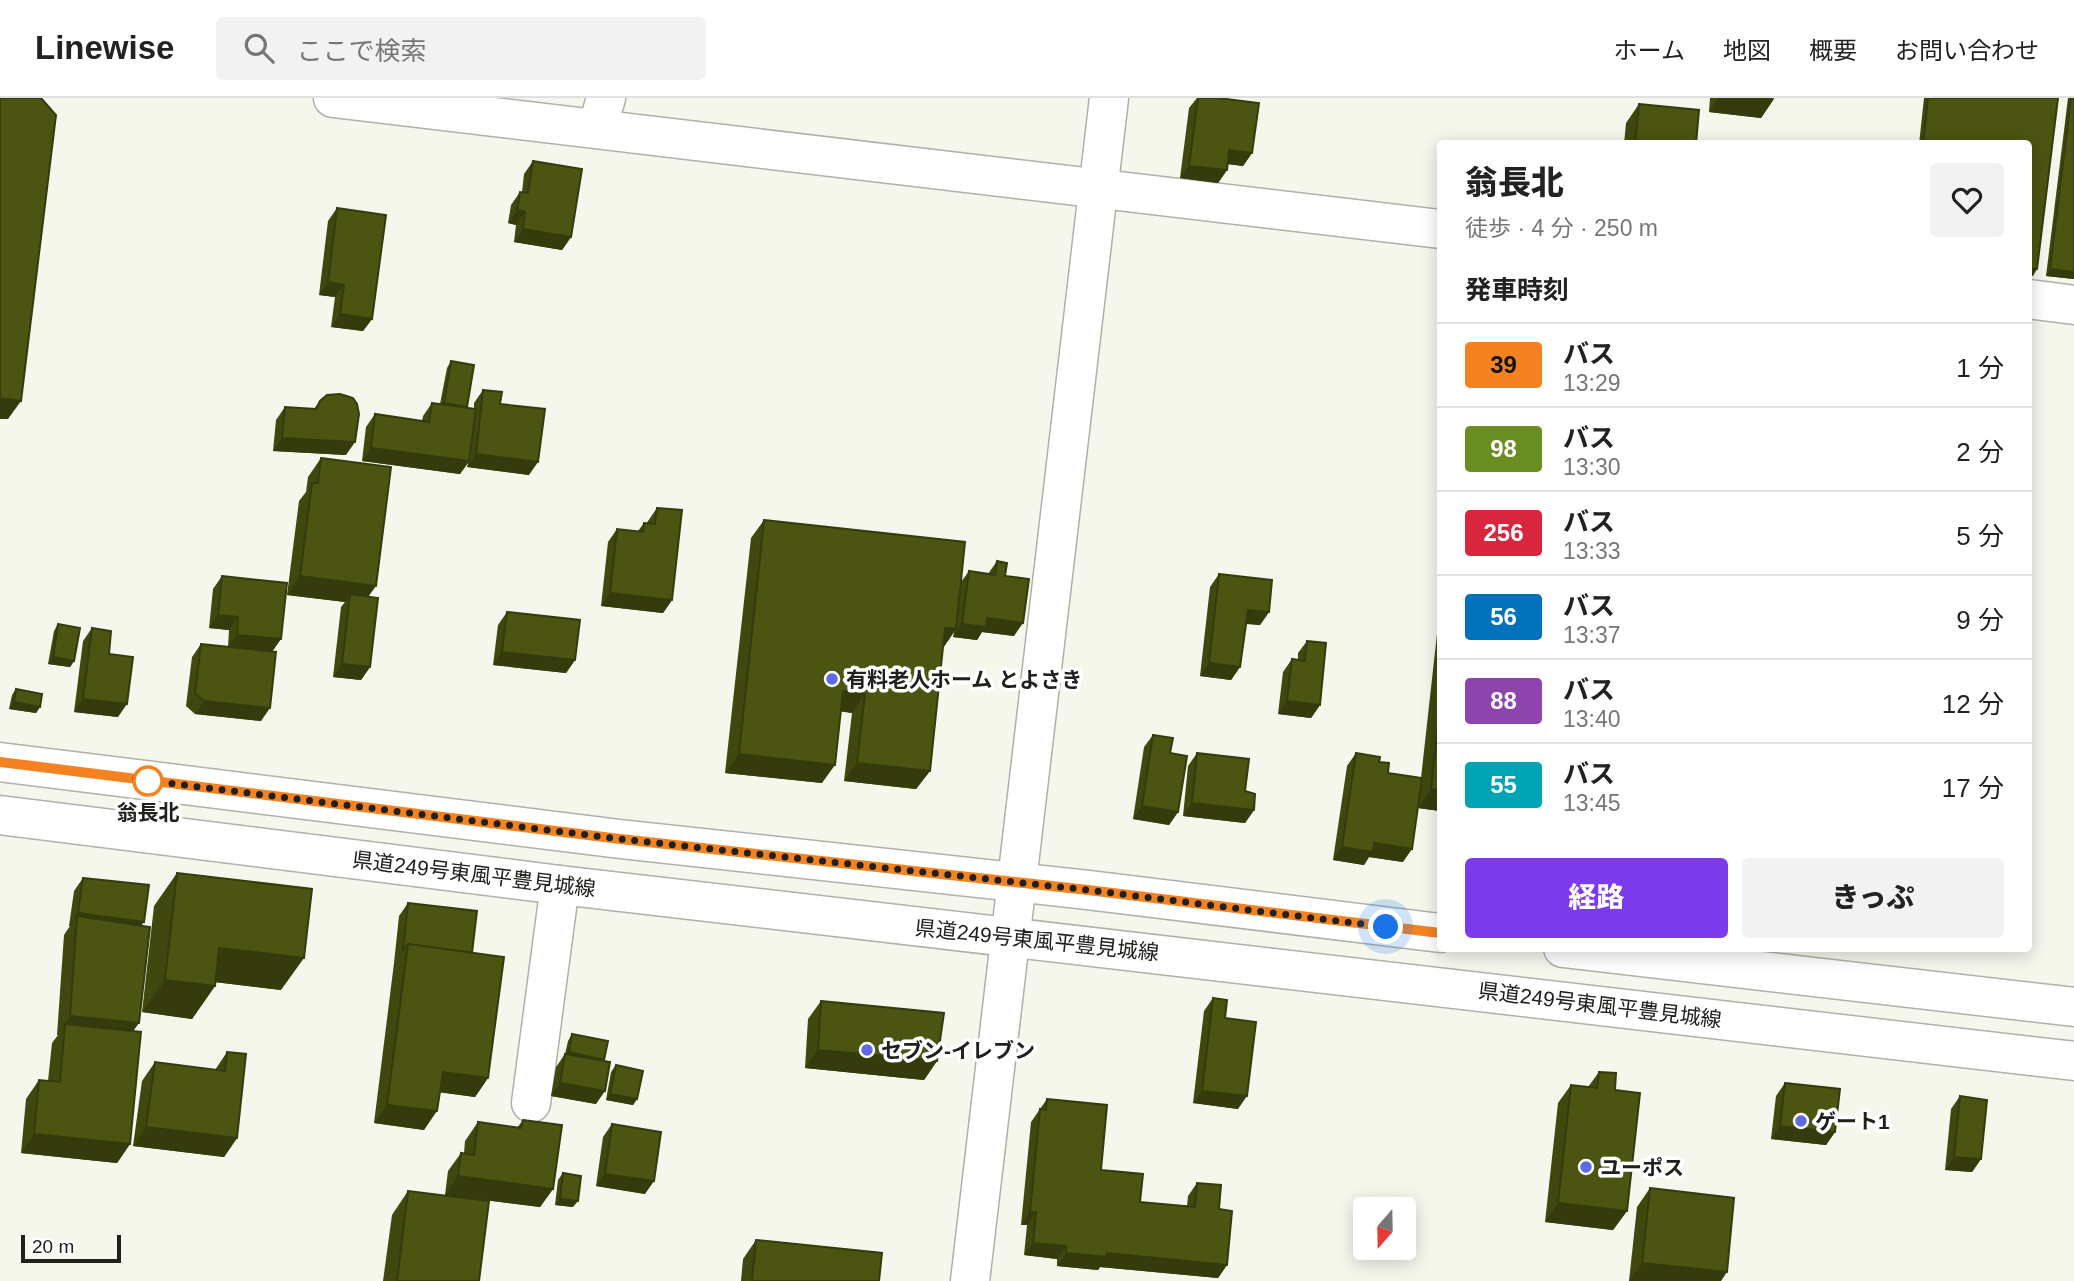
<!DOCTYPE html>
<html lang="ja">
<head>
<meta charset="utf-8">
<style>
  body { margin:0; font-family:Arial,"Noto Sans JP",sans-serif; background:#f2f2f2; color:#222; height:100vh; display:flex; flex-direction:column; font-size:26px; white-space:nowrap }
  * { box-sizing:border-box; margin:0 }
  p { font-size:23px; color:#767676 }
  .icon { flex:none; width:38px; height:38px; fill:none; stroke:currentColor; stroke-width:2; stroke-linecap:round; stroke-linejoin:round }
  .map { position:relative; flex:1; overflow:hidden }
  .drawer { position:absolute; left:1437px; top:42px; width:595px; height:812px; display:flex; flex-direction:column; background:#fff; border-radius:7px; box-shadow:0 4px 18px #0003 }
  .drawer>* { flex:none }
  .badge { padding:0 14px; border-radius:5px; font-size:24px; line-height:46px }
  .needle { width:46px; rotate:200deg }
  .controls { position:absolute; left:1353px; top:1099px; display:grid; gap:14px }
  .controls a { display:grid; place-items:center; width:63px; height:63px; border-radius:7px; background:#fff; box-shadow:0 4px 18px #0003; font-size:35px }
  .scale { position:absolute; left:21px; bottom:18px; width:100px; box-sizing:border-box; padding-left:7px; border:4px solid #20201d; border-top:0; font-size:19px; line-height:24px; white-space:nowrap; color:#20201d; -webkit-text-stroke:5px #fff; paint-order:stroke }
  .you { position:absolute; width:35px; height:35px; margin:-18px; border:5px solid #fff; border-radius:50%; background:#1a73e8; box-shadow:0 0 0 10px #1a73e833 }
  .map>.badge { position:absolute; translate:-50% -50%; box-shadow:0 0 0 4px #fff }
  h2 { padding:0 28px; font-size:26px; line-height:63px }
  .round { display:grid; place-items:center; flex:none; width:74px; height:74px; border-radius:7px; background:#f2f2f2 }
  .overview { display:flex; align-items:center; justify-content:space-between; height:119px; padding:0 28px }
  h1 { font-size:33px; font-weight:800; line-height:52px }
  .primary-button { display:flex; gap:14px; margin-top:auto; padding:14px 28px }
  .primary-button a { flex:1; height:80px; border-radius:7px; background:#7c3aed; color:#fff; font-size:28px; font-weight:800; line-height:80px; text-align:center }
  .primary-button a+a { background:#f2f2f2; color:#222 }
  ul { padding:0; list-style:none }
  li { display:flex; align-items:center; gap:21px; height:84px; padding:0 28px; border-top:2px solid #e0e0e0 }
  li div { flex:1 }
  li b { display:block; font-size:26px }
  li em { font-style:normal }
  li .badge { min-width:77px; font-weight:700; text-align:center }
  header { display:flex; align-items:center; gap:42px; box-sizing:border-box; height:98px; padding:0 35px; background:#fff; border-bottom:2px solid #e0e0e0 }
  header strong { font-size:33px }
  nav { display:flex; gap:38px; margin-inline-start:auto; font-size:24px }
  .search { width:490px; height:63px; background:#f2f2f2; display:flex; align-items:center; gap:18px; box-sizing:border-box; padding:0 24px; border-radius:7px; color:#767676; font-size:26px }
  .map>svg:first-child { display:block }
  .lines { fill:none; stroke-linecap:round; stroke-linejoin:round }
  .minor-casing { stroke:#afb1a8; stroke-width:41 }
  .major-casing { stroke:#afb1a8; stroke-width:41 }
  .minor { stroke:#fff; stroke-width:38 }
  .major { stroke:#fff; stroke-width:38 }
  .wall { fill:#41480f }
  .shaded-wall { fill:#353b0d }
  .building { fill:#4c5412; stroke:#353b0d; stroke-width:2 }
  .line-casing { stroke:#fff; stroke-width:16 }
  .line { stroke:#f58220; stroke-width:10 }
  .walk { stroke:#20201d; stroke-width:7; stroke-dasharray:0 12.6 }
  .poi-dot { fill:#5e6be3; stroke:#fff; stroke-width:2.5 }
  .stop-dot { fill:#fff; stroke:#f58220; stroke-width:3.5 }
  .labels { text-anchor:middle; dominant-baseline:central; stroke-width:7; stroke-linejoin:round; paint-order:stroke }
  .poi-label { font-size:21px; font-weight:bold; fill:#20201d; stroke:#fff; text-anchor:start }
  .stop-label { font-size:21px; font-weight:bold; fill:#20201d; stroke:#fff }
  .street-label { font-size:21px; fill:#20201d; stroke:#fff }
</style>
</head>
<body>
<header>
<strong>Linewise</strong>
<div class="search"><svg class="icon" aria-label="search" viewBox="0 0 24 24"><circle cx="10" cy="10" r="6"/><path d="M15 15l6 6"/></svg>ここで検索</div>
<nav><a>ホーム</a><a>地図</a><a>概要</a><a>お問い合わせ</a></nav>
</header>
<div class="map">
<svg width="2074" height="1183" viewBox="0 0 2074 1183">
  <rect width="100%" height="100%" fill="#f5f7ed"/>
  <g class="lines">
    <defs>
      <g id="minor">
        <polyline points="333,0 1440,131"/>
        <polyline points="597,31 606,0"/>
        <polyline points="2028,201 2074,207"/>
        <polyline points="531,1005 560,787"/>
        <polyline points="970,1183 1109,0"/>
      </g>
      <g id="major">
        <polyline points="0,664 620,741 1088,792 1440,835"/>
        <polyline points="0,717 560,787 2074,963"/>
        <polyline points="1563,850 2074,909"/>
      </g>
    </defs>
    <use href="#minor" class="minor-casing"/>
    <use href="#major" class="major-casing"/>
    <use href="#minor" class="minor"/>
    <use href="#major" class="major"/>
  </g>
  <g class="wall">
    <polygon points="1197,0 1218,0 1252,55 1243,68 1227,66 1227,72 1218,85 1180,80 1189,10"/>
    <polygon points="1710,0 1774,0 1761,20 1709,14"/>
    <polygon points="1924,0 2058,0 2033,178 2028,46 1919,46"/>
    <polygon points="2068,0 2074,0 2074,181 2046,178"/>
    <polygon points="1639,6 1696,46 1624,46 1626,25"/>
    <polygon points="533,63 571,139 562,152 514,144 516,127 508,125 511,107 520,94 522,94 524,76"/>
    <polygon points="337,110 372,221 363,233 331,229 335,199 319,197 328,123"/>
    <polygon points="451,263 466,310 474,311 474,305 483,292 500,306 529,377 467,369 468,365 460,376 362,363 366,329 375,316 422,323 423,318 432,305 440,306 447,270"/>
    <polygon points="320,303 346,357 273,353 276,322 285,309 314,311"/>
    <polygon points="321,360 368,499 370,569 361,582 333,579 341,509 345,504 287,497 299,403 306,394 308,379"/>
    <polygon points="657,410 672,502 663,515 601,508 608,444 617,431 638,433 644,425 647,425 648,423"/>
    <polygon points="764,422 961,484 969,473 988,476 997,463 1005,478 1014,538 982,534 977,542 953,539 954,534 943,550 930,673 916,691 844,683 852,615 841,613 822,685 725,675 751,440"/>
    <polygon points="1219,476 1269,514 1260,527 1246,526 1240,569 1231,582 1200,578 1210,489"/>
    <polygon points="222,478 272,553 261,623 195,616 186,608 192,559 201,546 228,549 229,532 209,530 213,491"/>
    <polygon points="507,514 575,562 566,575 493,567 498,527"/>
    <polygon points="1440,524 1440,713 1418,710 1420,689 1403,764 1369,759 1364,767 1333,762 1347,668 1356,655 1379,664 1388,675 1421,680 1438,527"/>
    <polygon points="58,526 74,563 70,569 48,566 54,533"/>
    <polygon points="92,530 109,556 118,619 74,614 83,543"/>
    <polygon points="1307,543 1320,607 1311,620 1278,616 1283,574 1292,561 1298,562 1298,555"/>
    <polygon points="16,591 40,609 36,615 9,611 12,597"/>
    <polygon points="1153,637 1170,655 1178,714 1169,727 1133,721 1144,649"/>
    <polygon points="1197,655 1254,712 1245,725 1183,718 1188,668"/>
    <polygon points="177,775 281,892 215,884 215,888 192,921 142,914 154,808"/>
    <polygon points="83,780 141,827 134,933 130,1046 117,1065 21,1055 26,1001 39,982 48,983 52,945 58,937 57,937 64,837 70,828 69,828 74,793"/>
    <polygon points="408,805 472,855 488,980 475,999 440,994 424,1032 374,1025 394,865 399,818"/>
    <polygon points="1213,900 1225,920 1238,1011 1193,1005 1204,913"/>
    <polygon points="821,903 937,963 924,982 805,970 808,921"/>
    <polygon points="572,936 604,962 596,1006 551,998 556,969 565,956 568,943"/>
    <polygon points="227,954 237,1040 224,1059 133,1048 142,983 155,964 215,972"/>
    <polygon points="616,967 637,1001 633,1007 606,1002 611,974"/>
    <polygon points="1599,974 1615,992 1627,1113 1613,1132 1545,1124 1558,1005 1571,987 1588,989"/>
    <polygon points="1785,985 1835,1034 1826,1047 1771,1041 1776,998"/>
    <polygon points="1960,998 1981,1061 1972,1074 1945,1072 1951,1011"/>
    <polygon points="1047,1001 1101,1072 1140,1104 1187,1108 1188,1098 1197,1085 1219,1111 1227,1167 1218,1180 1100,1169 1098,1172 1057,1168 1057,1161 1024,1157 1027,1127 1021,1127 1031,1024"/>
    <polygon points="523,1022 553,1091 540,1109 445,1097 448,1073 461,1055 464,1055 465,1043 478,1024 517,1030"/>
    <polygon points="612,1026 645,1096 596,1088 603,1039"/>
    <polygon points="563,1075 573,1109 555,1107 558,1082"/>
    <polygon points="1650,1090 1721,1183 1629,1183 1637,1109"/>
    <polygon points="408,1093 479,1183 383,1183 392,1117"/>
    <polygon points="756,1142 879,1183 741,1183 743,1161"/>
  </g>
  <g class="shaded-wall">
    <polygon points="1718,0 1765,0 1774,1 1761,20 1709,14"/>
    <polygon points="1229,52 1252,55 1243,68 1220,65"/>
    <polygon points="1189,68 1227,72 1218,85 1180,80"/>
    <polygon points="517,112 525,114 516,127 508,125"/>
    <polygon points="523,131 571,139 562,152 514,144"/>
    <polygon points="2028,170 2037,171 2033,178 2028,177"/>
    <polygon points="2050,171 2074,174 2074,181 2046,178"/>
    <polygon points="328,184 344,187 335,199 319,197"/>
    <polygon points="340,216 372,221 363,233 331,229"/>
    <polygon points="0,300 21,303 8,321 0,321"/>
    <polygon points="282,340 355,344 346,357 273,353"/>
    <polygon points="371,350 469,363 460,376 362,363"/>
    <polygon points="476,356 538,364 529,377 467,369"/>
    <polygon points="300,478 376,488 363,506 350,496 345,504 287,497"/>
    <polygon points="610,495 672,502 663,515 601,508"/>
    <polygon points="1248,512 1269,514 1260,527 1239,525"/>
    <polygon points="218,517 238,519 229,532 209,530"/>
    <polygon points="987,520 1023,525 1014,538 982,534 977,542 953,539 962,526"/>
    <polygon points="945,530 956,531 943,550"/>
    <polygon points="237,537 281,541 272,554 228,549"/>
    <polygon points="502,554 575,562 566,575 493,567"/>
    <polygon points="53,559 74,563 70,569 48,566"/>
    <polygon points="1209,565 1240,569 1231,582 1200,578"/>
    <polygon points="342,566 370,569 361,582 333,579"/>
    <polygon points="843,593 865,596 852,615 830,612"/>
    <polygon points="83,601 127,606 118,619 74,614"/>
    <polygon points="204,603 270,610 261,623 195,616"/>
    <polygon points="1287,603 1320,607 1311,620 1278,616"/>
    <polygon points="14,604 40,609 36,615 9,611"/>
    <polygon points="739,656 835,667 822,685 725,675"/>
    <polygon points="857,665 930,673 916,691 844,683"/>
    <polygon points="1431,691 1440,693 1440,713 1418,710"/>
    <polygon points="1192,705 1254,712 1245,725 1183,718"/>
    <polygon points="1142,708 1178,714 1169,727 1133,721"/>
    <polygon points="1374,745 1412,751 1403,764 1369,759 1364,767 1333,762 1342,749"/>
    <polygon points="78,815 144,824 135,837 77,818 70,828 69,828"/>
    <polygon points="219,850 304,860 281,892 197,882"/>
    <polygon points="165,882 215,888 192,921 142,914"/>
    <polygon points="70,918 139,925 126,943 65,926 57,937"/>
    <polygon points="818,952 937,963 924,982 805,970"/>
    <polygon points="569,954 604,962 599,968 564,961"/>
    <polygon points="443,974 488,980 475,999 429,993"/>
    <polygon points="560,985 605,993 596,1006 551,998"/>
    <polygon points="1202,993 1247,998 1238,1011 1193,1005"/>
    <polygon points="610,996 637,1001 633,1007 606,1002"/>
    <polygon points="387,1007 437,1013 424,1032 374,1025"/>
    <polygon points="1780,1028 1835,1034 1826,1047 1771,1041"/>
    <polygon points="146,1029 237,1040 224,1059 133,1048"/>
    <polygon points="34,1036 130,1046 117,1065 21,1055"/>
    <polygon points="1954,1059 1981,1061 1972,1074 1945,1072"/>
    <polygon points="605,1076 654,1083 645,1096 596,1088"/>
    <polygon points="458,1078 553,1091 540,1109 445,1097"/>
    <polygon points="560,1101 578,1103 573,1109 555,1107"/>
    <polygon points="1558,1105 1627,1113 1613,1132 1545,1124"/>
    <polygon points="1030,1114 1036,1114 1027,1127 1021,1127"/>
    <polygon points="1033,1145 1066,1148 1057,1161 1024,1157"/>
    <polygon points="1066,1155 1107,1155 1227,1167 1218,1180 1100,1169 1098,1172 1057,1168"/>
    <polygon points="1642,1165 1727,1174 1721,1183 1629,1183"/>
  </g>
  <g class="building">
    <polygon points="0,0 41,0 56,17 21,303 0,300"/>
    <polygon points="1198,0 1218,0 1259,5 1252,55 1229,52 1227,72 1189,68"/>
    <polygon points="1928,0 2058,0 2037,171 2028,170 2028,46 1923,46"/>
    <polygon points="2071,0 2074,0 2074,174 2050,171"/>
    <polygon points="1639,6 1699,12 1696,46 1635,46"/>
    <polygon points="533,63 582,71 571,139 523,131 525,114 517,112 520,94 528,95"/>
    <polygon points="337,110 386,117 372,221 340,216 344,187 328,184"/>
    <polygon points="451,263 474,267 467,309 444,305"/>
    <polygon points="483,292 502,294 500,306 545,311 538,364 476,356"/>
    <polygon points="340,296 353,300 357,306 359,316 355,344 282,340 285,309 316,311 320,303 327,297"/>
    <polygon points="432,305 476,311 469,363 371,350 375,316 429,324"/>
    <polygon points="321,360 391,369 376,488 300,478 312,385 318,385"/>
    <polygon points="657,410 682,412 672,502 610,495 617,431 643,434 644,425 655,426"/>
    <polygon points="764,422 965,444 956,531 945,530 930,673 857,665 865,596 843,593 835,667 739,656"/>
    <polygon points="997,463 1007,465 1005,478 1029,481 1023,525 987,520 986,529 962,526 969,473 995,477"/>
    <polygon points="1219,476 1272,482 1269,514 1248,512 1240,569 1209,565"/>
    <polygon points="222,478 287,485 281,541 237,537 238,519 218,517"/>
    <polygon points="350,496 378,500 370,569 342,566"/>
    <polygon points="507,514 580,522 575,562 502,554"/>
    <polygon points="58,526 80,530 74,563 53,559"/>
    <polygon points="92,530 111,533 109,556 133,559 127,606 83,601"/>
    <polygon points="1307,543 1326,545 1320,607 1287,603 1292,561 1305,563"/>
    <polygon points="201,546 276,554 270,610 204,603 195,595"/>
    <polygon points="16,591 42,596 40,609 14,604"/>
    <polygon points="1440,609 1440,693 1431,691"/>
    <polygon points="1153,637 1173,640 1170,655 1187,658 1178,714 1142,708"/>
    <polygon points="1197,655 1249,661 1245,693 1255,696 1254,712 1192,705"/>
    <polygon points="1356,655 1380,659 1379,664 1389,665 1388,675 1422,680 1412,751 1374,745 1373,754 1342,749"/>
    <polygon points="177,775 312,791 304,860 219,850 215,888 165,882"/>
    <polygon points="83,780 149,787 144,824 78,815"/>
    <polygon points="408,805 477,813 472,855 408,846 403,852"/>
    <polygon points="77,818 150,829 139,925 70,918"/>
    <polygon points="408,846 504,859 488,980 443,974 437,1013 387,1007"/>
    <polygon points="1213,900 1227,902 1225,920 1256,924 1247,998 1202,993"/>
    <polygon points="821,903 944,915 937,963 818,952"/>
    <polygon points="65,926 141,934 130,1046 34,1036 39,982 60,984"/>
    <polygon points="572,936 608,943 604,962 569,954"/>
    <polygon points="227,954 246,956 237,1040 146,1029 155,964 225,973"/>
    <polygon points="565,956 610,964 605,993 560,985"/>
    <polygon points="616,967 643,973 637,1001 610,996"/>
    <polygon points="1599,974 1616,975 1615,992 1640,995 1627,1113 1558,1105 1571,987 1597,990"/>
    <polygon points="1785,985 1840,991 1835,1034 1780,1028"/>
    <polygon points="1960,998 1987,1002 1981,1061 1954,1059"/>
    <polygon points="1047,1001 1107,1007 1101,1072 1143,1076 1140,1104 1195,1109 1197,1085 1221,1087 1219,1111 1232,1113 1227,1167 1107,1155 1107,1159 1066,1155 1066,1148 1033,1145 1036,1114 1030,1114 1040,1011 1046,1012"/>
    <polygon points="523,1022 562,1027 553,1091 458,1078 461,1055 474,1057 478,1024 521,1030"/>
    <polygon points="612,1026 661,1034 654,1083 605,1076"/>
    <polygon points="563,1075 581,1078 578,1103 560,1101"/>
    <polygon points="1650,1090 1734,1100 1727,1174 1642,1165"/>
    <polygon points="408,1093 489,1103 479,1183 397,1183"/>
    <polygon points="756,1142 882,1155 879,1183 752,1183"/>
  </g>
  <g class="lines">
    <defs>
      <polyline id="line" points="0,664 620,741 1088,792 1440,835"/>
    </defs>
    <use href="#line" class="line-casing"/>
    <use href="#line" class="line"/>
    <polyline class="walk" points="148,683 135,681 620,741 1088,792 1386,829"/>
  </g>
  <g class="poi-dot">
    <circle cx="832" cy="581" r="7"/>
    <circle cx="867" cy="952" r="7"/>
    <circle cx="1801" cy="1023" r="7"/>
    <circle cx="1586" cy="1069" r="7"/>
  </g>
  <circle class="stop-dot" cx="148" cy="683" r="14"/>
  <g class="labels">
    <g class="poi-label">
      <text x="846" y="581">有料老人ホーム とよさき</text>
      <text x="881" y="952">セブン-イレブン</text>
      <text x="1815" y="1023">ゲート1</text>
      <text x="1600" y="1069">ユーポス</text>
    </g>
    <g class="stop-label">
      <text x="148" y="714">翁長北</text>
    </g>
    <g class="street-label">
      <text transform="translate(474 776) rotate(7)">県道249号東風平豊見城線</text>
      <text transform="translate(1037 842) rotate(6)">県道249号東風平豊見城線</text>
      <text transform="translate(1600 907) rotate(7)">県道249号東風平豊見城線</text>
    </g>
  </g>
</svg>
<div class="controls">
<a><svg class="needle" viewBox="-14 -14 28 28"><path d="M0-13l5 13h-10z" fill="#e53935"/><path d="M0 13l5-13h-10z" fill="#767676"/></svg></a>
</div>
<div class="scale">20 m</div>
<div class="you" style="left:1386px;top:829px"></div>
<section class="drawer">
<div class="overview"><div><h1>翁長北</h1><p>徒歩 · 4 分 · 250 m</p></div><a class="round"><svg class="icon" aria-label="heart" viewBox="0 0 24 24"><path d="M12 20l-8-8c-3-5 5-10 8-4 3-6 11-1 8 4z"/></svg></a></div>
<h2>発車時刻</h2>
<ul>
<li><span class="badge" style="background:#f58220;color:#111">39</span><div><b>バス</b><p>13:29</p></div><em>1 分</em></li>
<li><span class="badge" style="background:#6b8e23;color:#fff">98</span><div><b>バス</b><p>13:30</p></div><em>2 分</em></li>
<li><span class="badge" style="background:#d7263d;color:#fff">256</span><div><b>バス</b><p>13:33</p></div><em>5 分</em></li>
<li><span class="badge" style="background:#0072bc;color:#fff">56</span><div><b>バス</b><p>13:37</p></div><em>9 分</em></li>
<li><span class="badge" style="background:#8e44ad;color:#fff">88</span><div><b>バス</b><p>13:40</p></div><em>12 分</em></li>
<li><span class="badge" style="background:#00a3b4;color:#fff">55</span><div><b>バス</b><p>13:45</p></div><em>17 分</em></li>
</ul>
<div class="primary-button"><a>経路</a><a>きっぷ</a></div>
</section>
</div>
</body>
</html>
